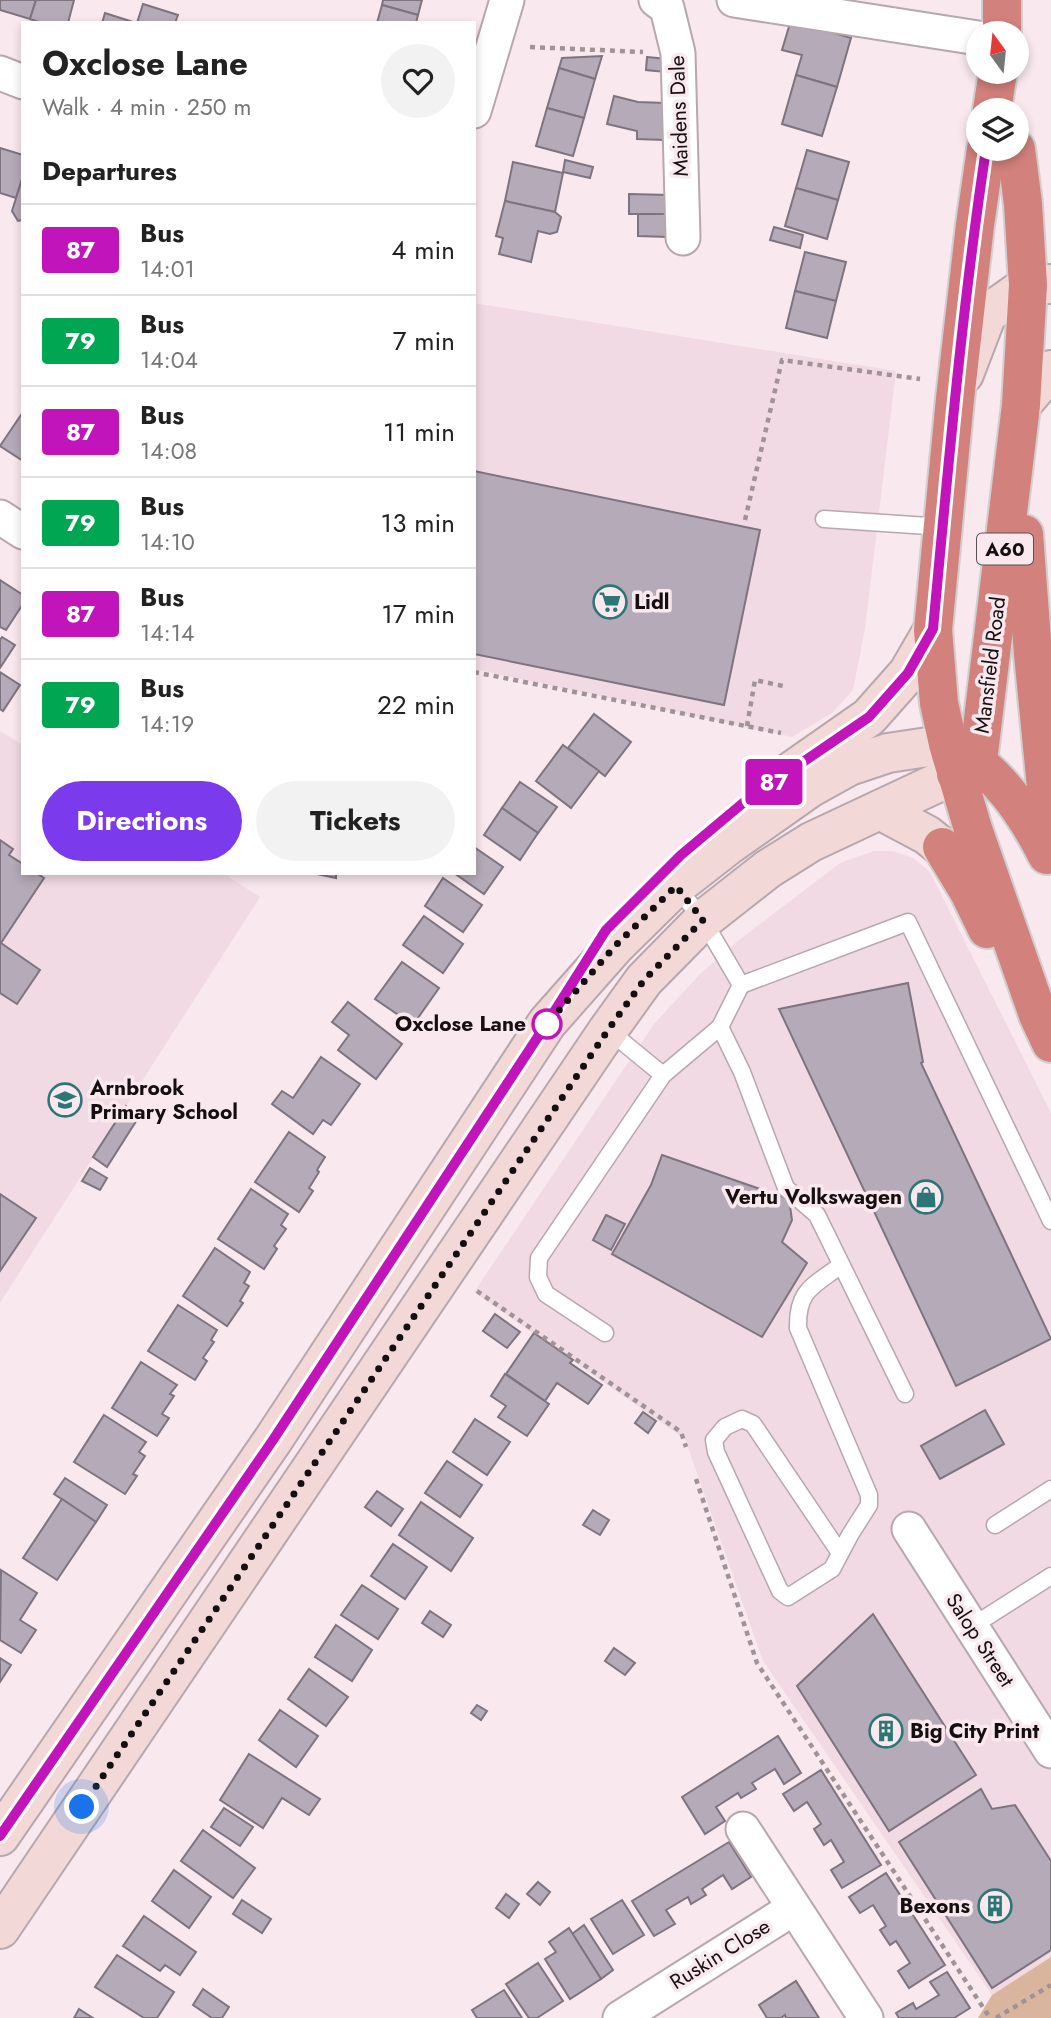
<!DOCTYPE html>
<html lang="en">
<head>
<meta charset="utf-8">
<style>
  body { margin:0; font-family:Jost,sans-serif; background:#f2f2f2; color:#222; height:100vh; display:flex; flex-direction:column; font-size:26px; white-space:nowrap }
  * { box-sizing:border-box; margin:0 }
  p { font-size:23px; color:#767676 }
  .icon { flex:none; width:38px; height:38px; fill:none; stroke:currentColor; stroke-width:2; stroke-linecap:round; stroke-linejoin:round }
  .map { position:relative; flex:1; overflow:hidden }
  .sheet { position:absolute; left:21px; top:21px; width:455px; height:854px; display:flex; flex-direction:column; background:#fff; border-radius:0px; box-shadow:0 4px 10px #0003 }
  .sheet>* { flex:none }
  .badge { padding:0 14px; border-radius:5px; font-size:24px; line-height:46px }
  .needle { width:46px; rotate:345deg }
  .fabs { position:absolute; left:966px; top:21px; display:grid; gap:14px }
  .fabs a { display:grid; place-items:center; width:63px; height:63px; border-radius:50%; background:#fff; box-shadow:0 4px 10px #0003; font-size:35px }
  .you { position:absolute; width:35px; height:35px; margin:-18px; border:5px solid #fff; border-radius:50%; background:#1a73e8; box-shadow:0 0 0 10px #1a73e833 }
  .map>.badge { position:absolute; translate:-50% -50%; box-shadow:0 0 0 4px #fff }
  h2 { padding:0 21px; font-size:26px; line-height:63px }
  .round { display:grid; place-items:center; flex:none; width:74px; height:74px; border-radius:37px; background:#f2f2f2 }
  .headline { display:flex; align-items:center; justify-content:space-between; height:119px; padding:0 21px }
  h1 { font-size:33px; font-weight:700; line-height:52px }
  .primary-button { display:flex; gap:14px; margin-top:auto; padding:14px 21px }
  .primary-button a { flex:1; height:80px; border-radius:42px; background:#7c3aed; color:#fff; font-size:28px; font-weight:700; line-height:80px; text-align:center }
  .primary-button a+a { background:#f2f2f2; color:#222 }
  ul { padding:0; list-style:none }
  li { display:flex; align-items:center; gap:21px; height:91px; padding:0 21px; border-top:2px solid #e0e0e0 }
  li div { flex:1 }
  li b { display:block; font-size:26px }
  li em { font-style:normal }
  li .badge { min-width:77px; font-weight:700; text-align:center }
  .map>svg:first-child { display:block }
  .built { fill:#f2dae4 }
  .green { fill:#d9b59e }
  .building { fill:#b5abb8; stroke:#7d747f; stroke-width:2 }
  .lines { fill:none; stroke-linecap:round; stroke-linejoin:round }
  .lane-casing { stroke:#b7a7ae; stroke-width:19 }
  .street-casing { stroke:#b7a7ae; stroke-width:37 }
  .secondary-casing { stroke:#b7a7ae; stroke-width:42 }
  .highway-casing { stroke:#d0cfcf; stroke-width:42 }
  .path { stroke:#9f9397; stroke-width:4.5; stroke-dasharray:5 5; stroke-linecap:butt }
  .lane { stroke:#fff; stroke-width:16 }
  .street { stroke:#fff; stroke-width:33 }
  .secondary { stroke:#f2d9d8; stroke-width:38 }
  .highway { stroke:#d2817c; stroke-width:38 }
  .line-casing { stroke:#fff; stroke-width:16 }
  .line { stroke:#c115bb; stroke-width:10 }
  .walk { stroke:#150f11; stroke-width:7; stroke-dasharray:0 12.6 }
  .stop-dot { fill:#fff; stroke:#c115bb; stroke-width:3.5 }
  .labels { text-anchor:middle; dominant-baseline:central; stroke-width:7; stroke-linejoin:round; paint-order:stroke }
  .shield { fill:#f9e8ee; stroke:#595053; stroke-width:2 }
  .shield-label { font-size:19px; font-weight:bold; fill:#150f11 }
  .street-label { font-size:21px; fill:#150f11; stroke:#f9e8ee }
  .poi-label { font-size:21px; font-weight:bold; fill:#150f11; stroke:#f9e8ee; text-anchor:start }
  .stop-label { font-size:21px; font-weight:bold; fill:#150f11; stroke:#f9e8ee; text-anchor:end }
</style>
</head>
<body>
<div class="map">
<svg width="1051" height="2018" viewBox="0 0 1051 2018">
  <rect width="100%" height="100%" fill="#f9e8ee"/>
  <g class="built">
    <polygon points="474,303 896,371 865,629 853,690 832,713 792,737 474,669"/>
    <polygon points="0,731 23,745 23,873 223,873 260,897 0,1303"/>
    <polygon points="874,851 893,851 913,858 930,872 1051,1113 1051,1957 992,1995 763,1661 685,1439 474,1292 654,1024 700,974 739,940 840,863"/>
  </g>
  <polygon class="green" points="1051,1957 1051,2018 978,2018 992,1995"/>
  <g class="building">
    <polygon points="0,0 36,0 30,19 0,10"/>
    <polygon points="36,0 74,0 68,23 42,23 30,19"/>
    <polygon points="383,0 422,0 418,15 382,5"/>
    <polygon points="143,4 178,15 175,23 137,23"/>
    <polygon points="382,5 418,15 416,23 377,23"/>
    <polygon points="105,13 136,23 102,23"/>
    <polygon points="791,20 851,38 837,87 796,75 802,55 782,50"/>
    <polygon points="602,56 595,79 559,68 562,58"/>
    <polygon points="647,57 667,59 665,72 646,70"/>
    <polygon points="559,68 595,79 584,118 547,108"/>
    <polygon points="796,75 837,87 822,136 782,124"/>
    <polygon points="614,96 638,102 665,103 664,140 637,139 637,131 607,124"/>
    <polygon points="547,108 584,118 573,156 536,146"/>
    <polygon points="0,148 23,155 23,176 16,198 0,193"/>
    <polygon points="807,150 849,162 838,200 796,188"/>
    <polygon points="565,160 593,167 590,178 563,172"/>
    <polygon points="513,162 563,173 555,212 505,201"/>
    <polygon points="23,176 23,220 18,221 12,211"/>
    <polygon points="796,188 838,200 827,239 785,226"/>
    <polygon points="629,194 669,195 668,214 629,214"/>
    <polygon points="505,201 555,212 561,217 557,232 550,234 538,231 531,262 499,254 503,238 496,236"/>
    <polygon points="638,214 668,214 668,237 638,236"/>
    <polygon points="774,227 803,235 800,248 770,240"/>
    <polygon points="805,252 846,262 836,301 795,291"/>
    <polygon points="795,291 836,301 827,338 786,328"/>
    <polygon points="23,412 23,461 0,446"/>
    <polygon points="474,471 760,530 724,705 474,654"/>
    <polygon points="0,580 23,595 23,604 6,630 0,627"/>
    <polygon points="2,637 15,645 0,668 0,640"/>
    <polygon points="0,672 20,685 3,711 0,709"/>
    <polygon points="594,714 631,742 605,776 568,748"/>
    <polygon points="563,745 599,771 571,808 536,781"/>
    <polygon points="520,782 557,807 538,833 502,808"/>
    <polygon points="502,808 538,833 520,860 484,835"/>
    <polygon points="0,840 13,849 9,855 23,864 23,873 36,873 44,878 1,943 40,970 17,1004 0,993"/>
    <polygon points="474,847 503,867 484,894 454,873 474,873"/>
    <polygon points="312,873 336,873 336,878"/>
    <polygon points="443,878 482,905 463,932 425,906"/>
    <polygon points="424,916 463,944 443,973 403,945"/>
    <polygon points="402,962 439,988 413,1025 375,999"/>
    <polygon points="908,983 923,1062 921,1063 1051,1339 956,1386 779,1009"/>
    <polygon points="348,1002 402,1044 376,1079 338,1050 349,1035 332,1022"/>
    <polygon points="321,1057 360,1084 331,1125 323,1120 313,1134 272,1104 282,1091 293,1098"/>
    <polygon points="126,1106 140,1115 107,1167 93,1157"/>
    <polygon points="289,1132 325,1157 317,1170 319,1172 309,1188 313,1191 299,1212 255,1182"/>
    <polygon points="662,1155 789,1199 792,1220 782,1242 807,1263 762,1337 612,1254 651,1185"/>
    <polygon points="90,1168 107,1178 100,1190 82,1181"/>
    <polygon points="251,1189 288,1214 281,1225 286,1229 274,1246 277,1249 264,1269 218,1239"/>
    <polygon points="0,1194 36,1218 0,1271"/>
    <polygon points="606,1215 625,1224 611,1250 593,1240"/>
    <polygon points="215,1248 250,1272 244,1283 249,1286 240,1301 243,1303 227,1326 183,1296"/>
    <polygon points="178,1305 217,1330 211,1340 214,1342 203,1358 207,1361 195,1380 148,1351"/>
    <polygon points="495,1314 520,1332 507,1348 483,1331"/>
    <polygon points="534,1333 573,1360 570,1363 602,1385 588,1404 557,1383 545,1401 506,1374"/>
    <polygon points="141,1362 177,1385 170,1394 174,1396 162,1414 169,1418 157,1436 112,1408"/>
    <polygon points="505,1374 549,1404 527,1436 498,1417 506,1406 491,1396"/>
    <polygon points="985,1410 1004,1444 940,1479 921,1446"/>
    <polygon points="643,1412 656,1421 648,1433 635,1423"/>
    <polygon points="104,1415 146,1442 139,1452 145,1456 133,1474 137,1476 125,1494 74,1462"/>
    <polygon points="475,1419 510,1442 487,1475 453,1452"/>
    <polygon points="447,1461 482,1485 460,1517 425,1493"/>
    <polygon points="65,1478 107,1505 96,1522 54,1494"/>
    <polygon points="377,1491 403,1509 391,1526 365,1507"/>
    <polygon points="62,1499 96,1522 57,1580 23,1558"/>
    <polygon points="421,1502 473,1538 451,1571 399,1535"/>
    <polygon points="593,1510 609,1520 600,1535 583,1525"/>
    <polygon points="393,1544 427,1567 405,1599 371,1576"/>
    <polygon points="1,1570 37,1593 20,1620 36,1630 21,1653 0,1640"/>
    <polygon points="362,1585 398,1609 378,1639 341,1615"/>
    <polygon points="430,1611 451,1625 443,1637 422,1623"/>
    <polygon points="873,1614 976,1775 889,1831 797,1686"/>
    <polygon points="336,1625 372,1650 352,1681 315,1657"/>
    <polygon points="614,1648 635,1663 625,1675 605,1661"/>
    <polygon points="0,1658 11,1665 0,1682"/>
    <polygon points="309,1669 348,1697 326,1726 288,1699"/>
    <polygon points="477,1705 487,1711 481,1720 471,1713"/>
    <polygon points="280,1710 318,1736 296,1767 259,1740"/>
    <polygon points="778,1736 801,1773 784,1784 775,1769 752,1783 756,1789 741,1798 738,1793 716,1807 725,1821 705,1834 682,1797"/>
    <polygon points="249,1754 320,1799 309,1815 282,1798 263,1828 220,1800"/>
    <polygon points="821,1770 881,1865 842,1888 831,1870 844,1862 831,1840 824,1845 814,1829 821,1824 807,1802 794,1811 783,1794"/>
    <polygon points="981,1789 992,1809 1015,1805 1051,1861 1051,1950 992,1988 899,1842"/>
    <polygon points="224,1808 253,1827 240,1846 211,1827"/>
    <polygon points="203,1830 255,1868 233,1898 181,1861"/>
    <polygon points="729,1842 751,1877 732,1889 723,1875 702,1889 706,1895 691,1904 688,1897 666,1910 675,1924 654,1936 632,1901"/>
    <polygon points="174,1870 211,1897 189,1928 152,1901"/>
    <polygon points="886,1873 945,1965 909,1988 898,1971 910,1963 896,1941 890,1945 880,1930 886,1926 873,1905 860,1913 849,1897"/>
    <polygon points="538,1882 550,1892 540,1905 527,1894"/>
    <polygon points="506,1894 519,1904 509,1918 496,1908"/>
    <polygon points="242,1900 271,1919 262,1933 233,1914"/>
    <polygon points="622,1900 644,1935 613,1954 591,1919"/>
    <polygon points="144,1916 196,1952 180,1975 165,1965 160,1971 123,1946"/>
    <polygon points="584,1925 613,1970 601,1979 572,1934"/>
    <polygon points="569,1928 601,1979 570,1999 545,1959 556,1952 549,1942"/>
    <polygon points="117,1955 174,1992 157,2018 144,2018 95,1987"/>
    <polygon points="538,1963 563,2001 537,2018 529,2018 506,1984"/>
    <polygon points="947,1972 970,2008 954,2018 899,2018 896,2013 913,2003 916,2009 939,1995 930,1982"/>
    <polygon points="796,1981 819,2018 786,2018 785,2015 781,2018 767,2018 759,2005"/>
    <polygon points="203,1989 229,2007 222,2018 212,2018 193,2005"/>
    <polygon points="504,1990 522,2018 477,2018 472,2010"/>
    <polygon points="79,2009 93,2018 74,2018"/>
  </g>
  <g class="lines">
    <defs>
      <g id="lane">
        <polyline points="824,519 943,527"/>
        <polyline points="741,985 908,922 1051,1221"/>
        <polyline points="720,1027 742,1072 786,1188 817,1215 905,1394"/>
        <polyline points="608,1030 663,1075"/>
        <polyline points="605,1333 546,1294 538,1277 539,1258 663,1075 720,1027 741,985 703,920 676,886"/>
        <polyline points="995,1525 1051,1489"/>
        <path d="M 840,1553 L 753,1424 L 742,1419 L 725,1427 L 714,1440 L 716,1452 L 780,1591 L 788,1597 L 832,1569 L 850,1535 L 869,1505 L 869,1495 L 798,1328 C 797,1289 814,1286 841,1265"/>
        <polyline points="971,1627 1051,1576"/>
      </g>
      <g id="street">
        <polyline points="656,0 667,8 678,53 683,238"/>
        <polyline points="734,0 978,38"/>
        <polyline points="0,73 23,82"/>
        <polyline points="474,111 507,0"/>
        <polyline points="0,517 23,532"/>
        <polyline points="909,1529 1051,1751"/>
        <polyline points="743,1829 866,2018"/>
        <polyline points="620,2018 794,1908"/>
      </g>
      <g id="secondary">
        <polyline points="964,374 987,314 1028,285 1051,284"/>
        <polyline points="1021,405 1051,370"/>
        <polyline points="786,775 869,717 908,673 933,630"/>
        <polyline points="880,810 927,835 942,847"/>
        <polyline points="0,1836 273,1440 547,1023 615,946 676,886 730,844 811,787 849,766 888,753 948,744"/>
        <polyline points="0,1929 608,1030 644,980 703,920 768,869 811,842 956,774"/>
      </g>
      <g id="highway">
        <polyline points="1002,0 1002,33"/>
        <polyline points="992,110 998,72"/>
        <polyline points="986,149 975,225 955,399 933,630 939,703 948,744 973,829 1038,1015 1051,1043"/>
        <polyline points="1024,534 1033,654 1051,838"/>
        <path d="M 956,748 C 998,772 1025,812 1047,855"/>
        <polyline points="956,774 978,761 1021,405 1028,285 1023,204 1016,149"/>
        <polyline points="942,847 969,892 987,929"/>
      </g>
    </defs>
    <use href="#lane" class="lane-casing"/>
    <use href="#street" class="street-casing"/>
    <use href="#secondary" class="secondary-casing"/>
    <use href="#highway" class="highway-casing"/>
    <g class="path">
      <polyline points="530,47 643,52"/>
      <polyline points="745,520 782,360 920,379"/>
      <polyline points="474,672 781,733"/>
      <polyline points="747,726 755,680 783,686"/>
      <polyline points="477,1291 681,1432 686,1447"/>
      <polyline points="696,1479 757,1663 990,2018"/>
      <polyline points="996,2018 1051,1985"/>
    </g>
    <use href="#lane" class="lane"/>
    <use href="#street" class="street"/>
    <use href="#secondary" class="secondary"/>
    <use href="#highway" class="highway"/>
  </g>
  <g class="lines">
    <defs>
      <path id="line" d="M 0,1836 L 273,1440 L 547,1023 L 606,930 L 681,855 L 743,803 L 869,717 L 908,673 L 933,629 C 948,469 962,308 986,149"/>
    </defs>
    <use href="#line" class="line-casing"/>
    <use href="#line" class="line"/>
    <polyline class="walk" points="82,1807 608,1030 644,980 703,920 676,886 615,946 547,1024"/>
  </g>
  <defs>
    <symbol id="supermarket-ring" viewBox="-11 -11 22 22"><circle r="9.5" fill="#f9e8ee" stroke="#2c7675" stroke-width="1.5"/><path d="M-6-5.5h2.5l.6 2H6L4.5 2H-2.5L-4.4-4H-6ZM-1.5 3.2a1.3 1.3 0 1 0 .1 0ZM3 3.2a1.3 1.3 0 1 0 .1 0Z" fill="#2c7675"/></symbol>
    <symbol id="school-ring" viewBox="-11 -11 22 22"><circle r="9.5" fill="#f9e8ee" stroke="#2c7675" stroke-width="1.5"/><path d="M0-5L7-2L0 1L-7-2ZM-4 1L0 2.5L4 1V4Q0 6-4 4Z" fill="#2c7675"/></symbol>
    <symbol id="shop-ring" viewBox="-11 -11 22 22"><circle r="9.5" fill="#f9e8ee" stroke="#2c7675" stroke-width="1.5"/><path d="M-5-2.5h2.3a2.7 3.5 0 0 1 5.4 0H5L5.5 6h-11ZM-1.5-2.5h3a1.5 2.3 0 0 0-3 0Z" fill="#2c7675"/></symbol>
    <symbol id="building-ring" viewBox="-11 -11 22 22"><circle r="9.5" fill="#f9e8ee" stroke="#2c7675" stroke-width="1.5"/><path d="M-4-6H4V6H1V3H-1V6H-4ZM-2.5-4.3h1.7v1.8h-1.7ZM.8-4.3h1.7v1.8H.8ZM-2.5-1h1.7V.8h-1.7ZM.8-1h1.7V.8H.8Z" fill="#2c7675"/></symbol>
  </defs>
  <g fill-rule="evenodd">
    <use href="#supermarket-ring" x="591" y="583" width="38" height="38"/>
    <use href="#school-ring" x="46" y="1081" width="38" height="38"/>
    <use href="#shop-ring" x="907" y="1178" width="38" height="38"/>
    <use href="#building-ring" x="867" y="1712" width="38" height="38"/>
    <use href="#building-ring" x="976" y="1887" width="38" height="38"/>
  </g>
  <circle class="stop-dot" cx="547" cy="1024" r="14"/>
  <g class="labels">
    <rect class="shield" x="977" y="533.5" width="56" height="31" rx="5"/>
    <g class="shield-label">
      <text x="1005" y="549">A60</text>
    </g>
    <g class="street-label">
      <text transform="translate(679 116) rotate(-92)">Maidens Dale</text>
      <text transform="translate(990 665) rotate(-83)">Mansfield Road</text>
      <text transform="translate(980 1640) rotate(57)">Salop Street</text>
      <text transform="translate(720 1954) rotate(-32)">Ruskin Close</text>
    </g>
    <g class="poi-label">
      <text x="634" y="602">Lidl</text>
      <text x="90" y="1088">Arnbrook<tspan x="90" dy="24">Primary School</tspan></text>
      <text x="902" y="1197" text-anchor="end">Vertu Volkswagen</text>
      <text x="910" y="1731">Big City Print</text>
      <text x="970" y="1906" text-anchor="end">Bexons</text>
    </g>
    <g class="stop-label">
      <text x="526" y="1024">Oxclose Lane</text>
    </g>
  </g>
</svg>
<div class="fabs">
<a><svg class="needle" viewBox="-14 -14 28 28"><path d="M0-13l5 13h-10z" fill="#e53935"/><path d="M0 13l5-13h-10z" fill="#767676"/></svg></a>
<a><svg class="icon" aria-label="layers" viewBox="0 0 24 24"><path d="M12 4l9 5-9 5-9-5zM3 14l9 5 9-5"/></svg></a>
</div>
<div class="you" style="left:82px;top:1807px"></div>
<b class="badge" style="left:774px;top:782px;background:#c115bb;color:#fff">87</b>
<section class="sheet">
<div class="headline"><div><h1>Oxclose Lane</h1><p>Walk · 4 min · 250 m</p></div><a class="round"><svg class="icon" aria-label="heart" viewBox="0 0 24 24"><path d="M12 20l-8-8c-3-5 5-10 8-4 3-6 11-1 8 4z"/></svg></a></div>
<h2>Departures</h2>
<ul>
<li><span class="badge" style="background:#c115bb;color:#fff">87</span><div><b>Bus</b><p>14:01</p></div><em>4 min</em></li>
<li><span class="badge" style="background:#00a651;color:#fff">79</span><div><b>Bus</b><p>14:04</p></div><em>7 min</em></li>
<li><span class="badge" style="background:#c115bb;color:#fff">87</span><div><b>Bus</b><p>14:08</p></div><em>11 min</em></li>
<li><span class="badge" style="background:#00a651;color:#fff">79</span><div><b>Bus</b><p>14:10</p></div><em>13 min</em></li>
<li><span class="badge" style="background:#c115bb;color:#fff">87</span><div><b>Bus</b><p>14:14</p></div><em>17 min</em></li>
<li><span class="badge" style="background:#00a651;color:#fff">79</span><div><b>Bus</b><p>14:19</p></div><em>22 min</em></li>
</ul>
<div class="primary-button"><a>Directions</a><a>Tickets</a></div>
</section>
</div>
</body>
</html>
